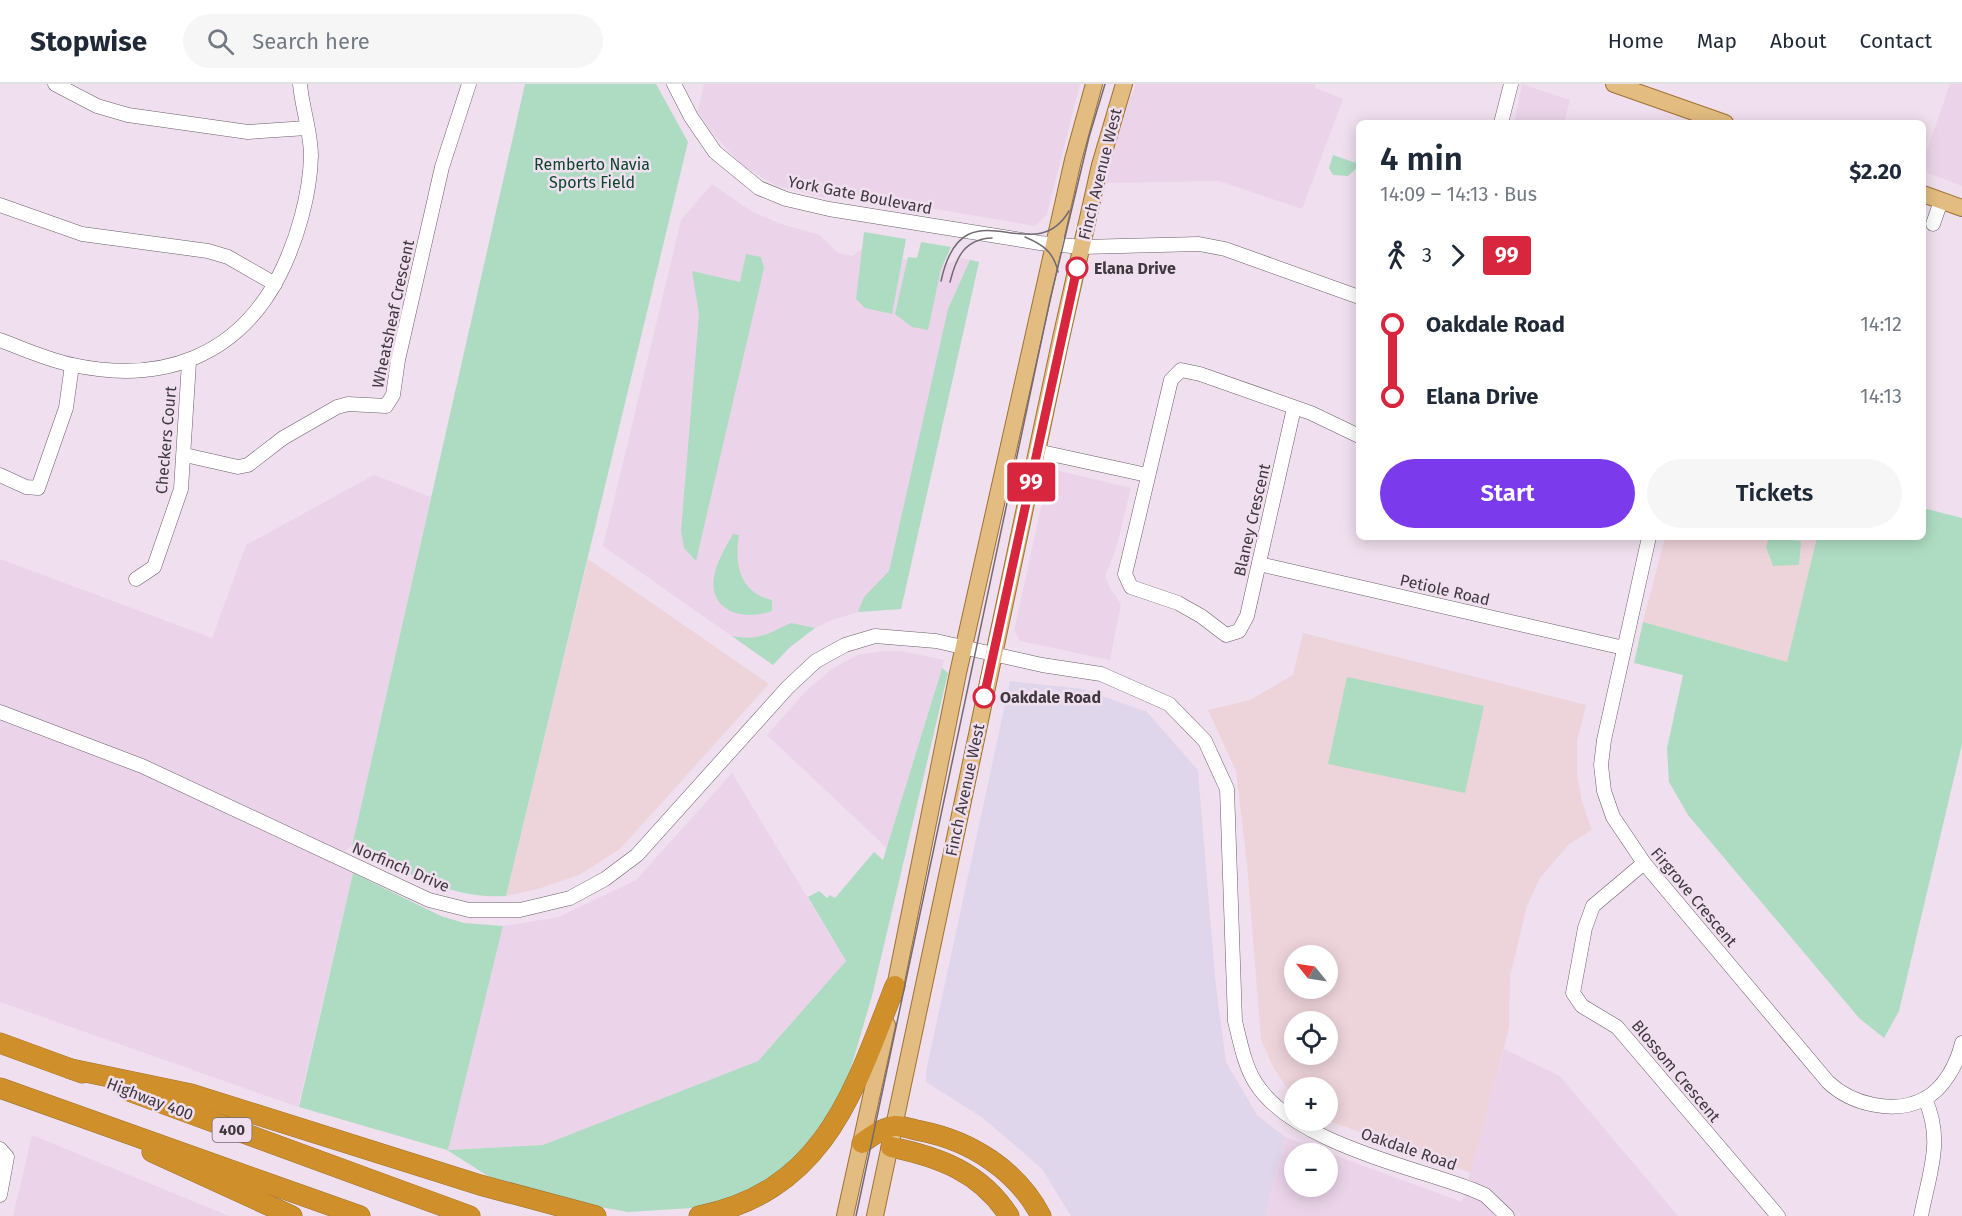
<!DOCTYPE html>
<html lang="en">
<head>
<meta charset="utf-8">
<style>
  body { margin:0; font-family:"Fira Sans",sans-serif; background:#f6f6f7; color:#1f2937; height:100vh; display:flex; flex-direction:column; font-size:22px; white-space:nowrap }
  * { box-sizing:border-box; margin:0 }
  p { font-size:20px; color:#747a83 }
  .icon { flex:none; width:33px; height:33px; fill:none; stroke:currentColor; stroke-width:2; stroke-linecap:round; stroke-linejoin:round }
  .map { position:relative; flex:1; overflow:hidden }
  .details { position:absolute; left:1356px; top:36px; width:570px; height:420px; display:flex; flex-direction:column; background:#fff; border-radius:9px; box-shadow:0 3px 15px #0003 }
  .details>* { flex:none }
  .badge { padding:0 12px; border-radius:4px; font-size:21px; line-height:39px }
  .needle { width:39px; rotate:300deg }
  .controls { position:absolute; left:1284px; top:861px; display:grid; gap:12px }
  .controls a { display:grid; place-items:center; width:54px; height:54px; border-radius:50%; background:#fff; box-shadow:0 3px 15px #0003; font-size:30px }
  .map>.badge { position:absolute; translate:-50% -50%; box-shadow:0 0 0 3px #fff }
  .legs { display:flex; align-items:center; gap:9px; height:66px; padding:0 24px; font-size:20px }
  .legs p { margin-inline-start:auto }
  .overview { display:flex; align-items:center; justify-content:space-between; height:102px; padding:0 24px }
  h1 { font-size:33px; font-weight:600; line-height:45px }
  .button { display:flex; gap:12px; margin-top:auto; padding:12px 24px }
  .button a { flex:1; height:69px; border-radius:36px; background:#7c3aed; color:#fff; font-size:24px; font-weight:600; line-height:69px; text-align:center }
  .button a+a { background:#f6f6f7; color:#1f2937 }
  ul { padding:0 24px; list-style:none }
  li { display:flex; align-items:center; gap:21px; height:72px; font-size:22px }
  li i { display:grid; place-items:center; width:9px; height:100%; margin:0 8px; background:currentColor }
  li i::after { content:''; width:15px; height:15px; margin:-8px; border:4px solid; border-radius:50%; background:#fff }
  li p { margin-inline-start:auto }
  li:first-child i { background:linear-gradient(#0000 50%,currentColor 0) }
  li:last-child i { background:linear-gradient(currentColor 50%,#0000 0) }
  header { display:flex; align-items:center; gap:36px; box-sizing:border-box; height:84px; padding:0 30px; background:#fff; border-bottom:2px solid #e0e1e3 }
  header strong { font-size:28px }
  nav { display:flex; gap:33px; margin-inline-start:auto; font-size:21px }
  .search { width:420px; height:54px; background:#f6f6f7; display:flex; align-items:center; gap:15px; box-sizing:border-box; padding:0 21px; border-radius:33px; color:#747a83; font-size:22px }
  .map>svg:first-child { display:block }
  .built { fill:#ebd4e9; fill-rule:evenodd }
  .education { fill:#edd4da; fill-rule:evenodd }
  .medical { fill:#e0d6eb }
  .green { fill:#aedcc2 }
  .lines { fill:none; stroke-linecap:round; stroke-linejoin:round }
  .minor-casing { stroke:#6c5e6b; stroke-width:15 }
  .major-casing { stroke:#9d7232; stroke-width:18 }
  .highway-casing { stroke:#9d7232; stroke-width:21 }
  .minor { stroke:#fff; stroke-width:14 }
  .major { stroke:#e2bc80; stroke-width:16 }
  .highway { stroke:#cf902b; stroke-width:20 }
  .tram { stroke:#736a73; stroke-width:1.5 }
  .line-1-casing { stroke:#fff; stroke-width:14 }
  .line-1 { stroke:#d7263d; stroke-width:9 }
  .stop-1-dot { fill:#fff; stroke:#d7263d; stroke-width:3 }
  .labels { text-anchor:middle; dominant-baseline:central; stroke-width:5; stroke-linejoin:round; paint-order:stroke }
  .shield { fill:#f0dfee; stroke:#746b74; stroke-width:1.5 }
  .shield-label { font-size:15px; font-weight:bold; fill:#3f393f }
  .park-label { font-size:16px; fill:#0b462d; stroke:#f0dfee }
  .street-label { font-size:16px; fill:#3f393f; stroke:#f0dfee }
  .stop-label { font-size:16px; font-weight:bold; fill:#3f393f; stroke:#f0dfee; text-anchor:start }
</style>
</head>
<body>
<header>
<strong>Stopwise</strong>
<div class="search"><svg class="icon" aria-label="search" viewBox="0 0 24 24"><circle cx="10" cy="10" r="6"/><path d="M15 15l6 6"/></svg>Search here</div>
<nav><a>Home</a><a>Map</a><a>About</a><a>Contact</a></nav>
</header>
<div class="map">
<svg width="1962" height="1132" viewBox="0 0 1962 1132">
  <rect width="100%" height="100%" fill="#f0dfee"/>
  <g class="built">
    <polygon points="704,0 1080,0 1047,130 1035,142 829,107 824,114 777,102 742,81 710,47 698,27"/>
    <polygon points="1136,0 1316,0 1315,4 1343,15 1302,125 1219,97 1105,99 1115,51"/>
    <polygon points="1522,0 1570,16 1564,39 1514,39"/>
    <polygon points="1950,0 1962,0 1962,102 1923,87 1923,78"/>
    <polygon points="712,100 751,127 781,140 820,151 838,169 853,172 861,165 939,183 962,174 979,178 901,525 858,528 832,536 815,544 789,564 773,581 603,462 681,136"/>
    <polygon points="1051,385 1131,404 1116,465 1105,493 1110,504 1121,520 1110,576 1020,557 1014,547 1048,391"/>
    <polygon points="374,391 431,413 352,762 345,767 353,789 298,1023 0,918 0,475 212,554 246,461"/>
    <polygon points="883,567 902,567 944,576 887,764 767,651 807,606 832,585 857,571"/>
    <polygon points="732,689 846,877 758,977 543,1061 447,1066 503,842 559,833 636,796"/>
    <path d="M 1504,965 L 1560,992 L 1678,1132 L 1265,1132 L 1285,1053 L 1462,1118 ZM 1294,1070 L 1328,1070 L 1328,1102 L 1294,1102 Z"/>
    <polygon points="32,1051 229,1132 13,1132"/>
  </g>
  <g class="education">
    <polygon points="1665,453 1817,453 1787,578 1643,538"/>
    <polygon points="588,475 769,600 620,765 579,791 538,805 506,812"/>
    <path d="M 1303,549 L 1586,621 L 1577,657 L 1577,690 L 1582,718 L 1592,746 L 1569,760 L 1540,794 L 1527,822 L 1510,892 L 1509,944 L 1471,1089 L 1327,1036 L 1328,1004 L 1294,1004 L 1294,1015 L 1273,983 L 1261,955 L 1247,780 L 1236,687 L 1208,626 L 1250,616 L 1293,591 ZM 1294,872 L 1328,872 L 1328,904 L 1294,904 ZM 1294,938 L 1328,938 L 1328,970 L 1294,970 Z"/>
  </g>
  <polygon class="medical" points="1010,597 1083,605 1147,628 1198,686 1215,894 1226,978 1257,1031 1285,1053 1265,1132 1071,1132 1042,1085 983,1034 926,998 927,983"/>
  <g class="green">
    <path d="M 525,0 L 656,0 L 688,58 L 506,812 C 449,816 402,785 352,762 Z"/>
    <polygon points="1333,71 1359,80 1359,82 1348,92 1333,91 1329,84"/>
    <polygon points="864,148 906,155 892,230 865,224 856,215"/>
    <polygon points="921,158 951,163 941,185 928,246 912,243 895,230 908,173 917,174"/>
    <polygon points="746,170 761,173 764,184 696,477 684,464 681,447 699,230 692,187 740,198"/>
    <polygon points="970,176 979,178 901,525 858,528 864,513 889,487 948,225"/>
    <polygon points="1923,424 1962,434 1962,660 1899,927 1884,954 1859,934 1688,731 1669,698 1667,664 1683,591 1634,579 1643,538 1787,578 1817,453 1923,453"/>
    <path d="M 733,450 L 739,451 C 734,480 740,509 772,516 L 772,527 C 742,538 705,526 715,488 C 719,474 726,462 733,450 Z"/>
    <polygon points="1769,453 1801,457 1799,481 1773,482 1766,463"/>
    <path d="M 791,539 L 815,544 L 789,564 L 773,581 L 732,552 C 760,557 766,550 791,539 Z"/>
    <polygon points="942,584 948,589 872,912 847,997 839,1022 793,1080 745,1110 708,1123 628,1128 589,1121 499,1099 447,1066 299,1023 353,789 441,832 464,839 503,842 448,1066 543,1061 758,977 846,877 808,813 819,807 827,814 830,811 835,814 874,768 883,776"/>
    <polygon points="1347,593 1484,622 1465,709 1328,680"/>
  </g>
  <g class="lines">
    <defs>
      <g id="minor">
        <polyline points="55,0 97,22 128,31 248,48 307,44"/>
        <polyline points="674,0 691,33 715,68 759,104 786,115 829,125 1040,159 1082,163 1199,160 1225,165 1359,213"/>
        <polyline points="1501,39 1511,0"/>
        <polyline points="0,121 82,150 208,167 228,173 275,200"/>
        <polyline points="1933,140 1941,117"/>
        <path d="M 0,256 C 24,265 48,276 73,281 C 162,300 238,273 280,190 C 297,156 310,111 311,72 C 311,48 302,24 300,0"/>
        <polyline points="1294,324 1247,532 1239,547 1226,551 1201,532 1178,519 1131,503 1125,490 1171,296 1181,286 1200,290 1311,329 1359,352"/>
        <polyline points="1037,367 1147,391"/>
        <polyline points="185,371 238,383 248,381 283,354 337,323 348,320 386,322 393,311 398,276 442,83 469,0"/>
        <polyline points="0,391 26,403 38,404 66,324 72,281"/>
        <path d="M 1649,453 L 1604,656 L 1601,681 L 1604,707 L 1613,733 L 1644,779 L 1828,998 C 1851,1020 1894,1031 1924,1015 C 1944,1005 1957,980 1962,959"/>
        <polyline points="1259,480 1624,564"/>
        <polyline points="136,495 154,483 181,405 189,278"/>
        <path d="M 0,628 L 142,682 L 429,816 L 469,826 L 520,826 L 570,814 L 605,795 L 637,771 L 788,603 L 816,577 L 845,561 L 875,552 L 936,557 L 1042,581 L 1101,590 L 1169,620 L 1205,657 L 1227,705 L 1235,937 C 1240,957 1244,980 1255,998 C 1292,1058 1407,1081 1471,1105 L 1485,1111 L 1507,1132"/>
        <polyline points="1644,779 1593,822 1585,844 1573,909 1582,922 1617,943 1778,1132"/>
        <polyline points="0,1065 7,1073 0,1111"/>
        <path d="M 1921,1132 C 1929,1089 1944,1057 1925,1015"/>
      </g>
      <g id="major">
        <polyline points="1614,0 1725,39"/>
        <polyline points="1923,110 1962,124"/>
        <polyline points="893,913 958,589 1073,76 1094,0"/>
        <polyline points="845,1132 887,941"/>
        <polyline points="875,1132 1061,254 1100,81 1124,0"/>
      </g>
      <g id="highway">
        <polyline points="0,959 82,989"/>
        <polyline points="71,985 191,1010 480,1101 596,1132"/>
        <polyline points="0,1004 360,1132"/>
        <polyline points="126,1006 470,1132"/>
        <path d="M 862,1059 C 872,1052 882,1044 894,1042 C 902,1041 913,1046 921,1047 C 971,1057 1017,1086 1041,1132"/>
        <path d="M 891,1063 C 939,1073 981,1088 1009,1132"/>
        <polyline points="152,1068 292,1132"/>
        <path d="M 699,1132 C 825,1107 854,1007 895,902"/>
      </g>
    </defs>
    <use href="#minor" class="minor-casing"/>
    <use href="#major" class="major-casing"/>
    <use href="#highway" class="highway-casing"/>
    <use href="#minor" class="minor"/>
    <use href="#major" class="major"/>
    <use href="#highway" class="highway"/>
    <g class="tram">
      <path d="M 1025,153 C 1042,160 1054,168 1058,188"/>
      <path d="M 941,197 C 963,96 1033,189 1069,127"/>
      <path d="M 950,198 C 956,174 964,155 992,154"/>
      <polyline points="856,1132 1050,216 1089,53 1105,0"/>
    </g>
  </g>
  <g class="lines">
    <defs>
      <polyline id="line-1" points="984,613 1077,184"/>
    </defs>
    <use href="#line-1" class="line-1-casing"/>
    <use href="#line-1" class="line-1"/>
  </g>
  <g class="stop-1-dot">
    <circle cx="1077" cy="184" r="10"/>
    <circle cx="984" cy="613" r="10"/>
  </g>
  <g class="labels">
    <rect class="shield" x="212.5" y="1034" width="39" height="24" rx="4.5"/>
    <g class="shield-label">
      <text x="232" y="1046">400</text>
    </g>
    <g class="park-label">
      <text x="592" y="80">Remberto Navia<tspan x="592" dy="18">Sports Field</tspan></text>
    </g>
    <g class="street-label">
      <text transform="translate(1100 90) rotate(-76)">Finch Avenue West</text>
      <text transform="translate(860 111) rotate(11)">York Gate Boulevard</text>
      <text transform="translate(393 230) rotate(-78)">Wheatsheaf Crescent</text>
      <text transform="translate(166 356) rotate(-85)">Checkers Court</text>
      <text transform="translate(1252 436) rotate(-77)">Blaney Crescent</text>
      <text transform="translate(1445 506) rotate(13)">Petiole Road</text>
      <text transform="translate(965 706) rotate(-78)">Finch Avenue West</text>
      <text transform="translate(401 783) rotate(23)">Norfinch Drive</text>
      <text transform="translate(1694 813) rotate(50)">Firgrove Crescent</text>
      <text transform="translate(1676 987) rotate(50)">Blossom Crescent</text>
      <text transform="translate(150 1015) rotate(21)">Highway 400</text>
      <text transform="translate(1409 1065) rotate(19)">Oakdale Road</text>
    </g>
    <g class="stop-label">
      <text x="1094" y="184">Elana Drive</text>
      <text x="1000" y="613">Oakdale Road</text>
    </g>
  </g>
</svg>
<div class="controls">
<a><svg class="needle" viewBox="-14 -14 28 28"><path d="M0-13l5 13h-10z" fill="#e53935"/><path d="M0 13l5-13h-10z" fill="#747a83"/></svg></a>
<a><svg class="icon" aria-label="locate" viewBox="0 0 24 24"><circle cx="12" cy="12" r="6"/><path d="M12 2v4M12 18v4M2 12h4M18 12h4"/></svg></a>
<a>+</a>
<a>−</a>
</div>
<b class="badge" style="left:1031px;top:398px;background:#d7263d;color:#fff">99</b>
<section class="details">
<div class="overview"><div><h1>4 min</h1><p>14:09 – 14:13 · Bus</p></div><b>$2.20</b></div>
<div class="legs"><svg class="icon" aria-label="walk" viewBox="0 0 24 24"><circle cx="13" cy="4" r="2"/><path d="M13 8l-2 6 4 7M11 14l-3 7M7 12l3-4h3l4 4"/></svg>3<svg class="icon" aria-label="forward" viewBox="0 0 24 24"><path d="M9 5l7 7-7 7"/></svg><b class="badge" style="background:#d7263d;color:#fff">99</b></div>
<ul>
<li><i style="color:#d7263d"></i><b>Oakdale Road</b><p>14:12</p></li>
<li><i style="color:#d7263d"></i><b>Elana Drive</b><p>14:13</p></li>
</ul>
<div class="button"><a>Start</a><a>Tickets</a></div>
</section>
</div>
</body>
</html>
